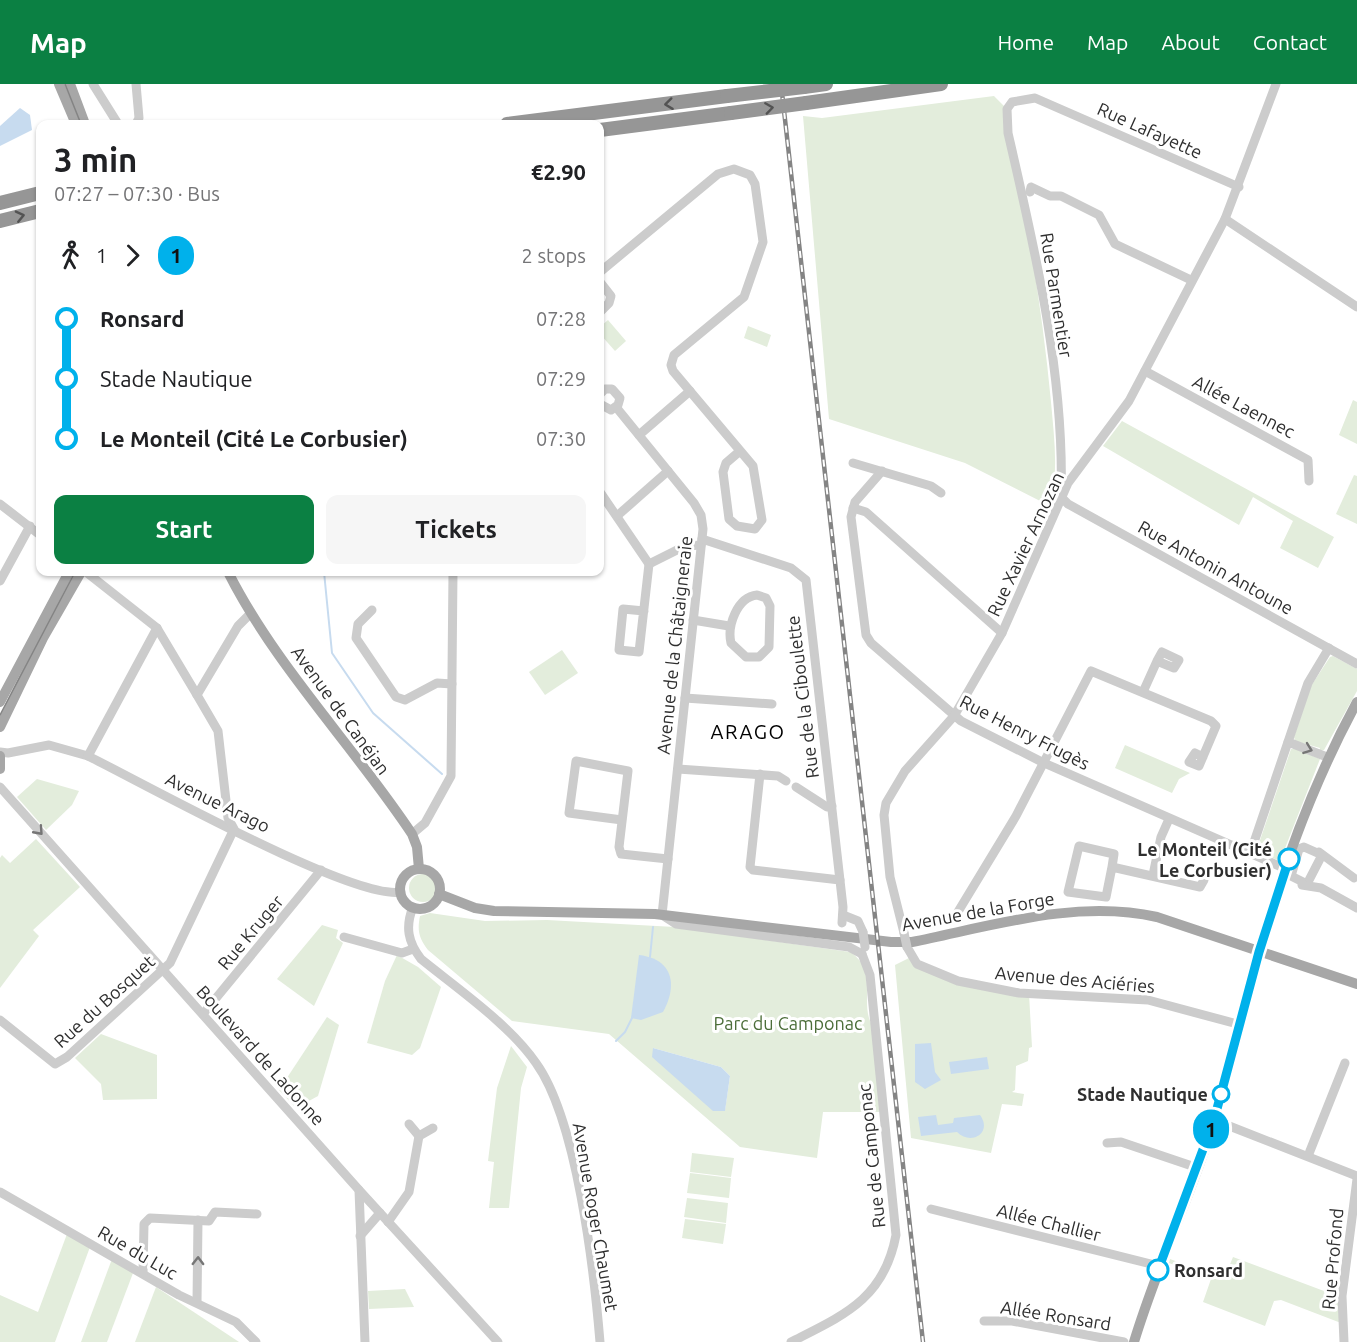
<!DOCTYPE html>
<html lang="en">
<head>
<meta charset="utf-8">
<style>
  body { margin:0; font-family:Ubuntu,sans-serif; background:#f6f6f6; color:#202124; height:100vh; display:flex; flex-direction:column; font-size:22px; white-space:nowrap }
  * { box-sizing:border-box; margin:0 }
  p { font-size:20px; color:#757577 }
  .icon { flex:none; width:33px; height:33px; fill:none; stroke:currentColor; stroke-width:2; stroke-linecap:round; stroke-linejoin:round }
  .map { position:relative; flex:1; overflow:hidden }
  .sheet { position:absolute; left:36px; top:36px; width:568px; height:456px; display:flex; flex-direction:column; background:#fff; border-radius:12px; box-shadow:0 2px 4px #0004 }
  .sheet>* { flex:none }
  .badge { padding:0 12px; border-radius:20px; font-size:21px; line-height:39px }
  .map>.badge { position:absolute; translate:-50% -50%; box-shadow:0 0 0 3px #fff }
  .legs { display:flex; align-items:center; gap:9px; height:66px; padding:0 18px; font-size:20px }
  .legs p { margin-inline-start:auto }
  .head { display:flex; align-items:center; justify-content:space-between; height:102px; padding:0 18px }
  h1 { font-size:33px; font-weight:700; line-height:45px }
  .cta { display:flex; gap:12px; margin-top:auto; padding:12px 18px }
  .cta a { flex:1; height:69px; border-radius:12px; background:#0b8043; color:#fff; font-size:24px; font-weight:700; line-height:69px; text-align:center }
  .cta a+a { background:#f6f6f6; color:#202124 }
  ul { padding:0 18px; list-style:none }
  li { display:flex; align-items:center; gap:21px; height:60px; font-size:22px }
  li i { display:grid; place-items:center; width:9px; height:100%; margin:0 8px; background:currentColor }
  li i::after { content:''; width:15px; height:15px; margin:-8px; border:4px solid; border-radius:50%; background:#fff }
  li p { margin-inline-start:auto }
  li:first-child i { background:linear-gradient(#0000 50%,currentColor 0) }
  li:last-child i { background:linear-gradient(currentColor 50%,#0000 0) }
  header { display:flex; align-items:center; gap:36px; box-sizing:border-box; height:84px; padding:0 30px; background:#0b8043; color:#fff }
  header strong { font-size:28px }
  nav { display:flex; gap:33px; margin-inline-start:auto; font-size:21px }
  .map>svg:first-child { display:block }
  .green { fill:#e3eddc; fill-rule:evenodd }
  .water { fill:#c7dbef }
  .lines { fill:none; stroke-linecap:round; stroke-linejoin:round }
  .stream { stroke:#c7dbef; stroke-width:2 }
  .minor { stroke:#ccc; stroke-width:9 }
  .major { stroke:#a7a7a7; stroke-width:10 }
  .highway { stroke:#969696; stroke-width:14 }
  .tram { stroke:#848484; stroke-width:1.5 }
  .rail-casing { stroke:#848484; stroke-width:4.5 }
  .rail { stroke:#fff; stroke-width:2; stroke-dasharray:7; stroke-linecap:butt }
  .minor-bridge { stroke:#ccc; stroke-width:9 }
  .highway-bridge { stroke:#969696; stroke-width:14 }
  .oneway { stroke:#535353 }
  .oneway2 { stroke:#767676 }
  .line-1-casing { stroke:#fff; stroke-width:14 }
  .line-1 { stroke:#00b1eb; stroke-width:9 }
  .stop-1-dot { fill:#fff; stroke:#00b1eb; stroke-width:3 }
  .labels { text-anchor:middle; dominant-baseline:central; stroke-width:6; stroke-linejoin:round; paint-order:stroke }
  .street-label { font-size:18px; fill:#2f2f2f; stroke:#fff }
  .stop-label { font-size:18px; font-weight:bold; fill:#2f2f2f; stroke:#fff; text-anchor:end }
  .park-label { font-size:18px; fill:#4c6e39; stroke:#fff }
  .neighbourhood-label { font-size:20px; letter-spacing:1.5px; fill:#000; stroke:#fff }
</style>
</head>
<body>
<header>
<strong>Map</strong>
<nav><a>Home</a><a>Map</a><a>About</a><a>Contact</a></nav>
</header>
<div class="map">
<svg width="1357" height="1258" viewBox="0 0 1357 1258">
  <rect width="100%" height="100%" fill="#fff"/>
  <g class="green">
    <path d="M 994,12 L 1007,25 C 1024,122 1042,220 1051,318 C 1054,353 1059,388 1050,422 L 965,379 L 829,335 L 803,32 L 822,34 Z"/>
    <polygon points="608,236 626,257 615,267 600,250 600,243"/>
    <polygon points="748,242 771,251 767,263 744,254"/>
    <polygon points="1353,316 1357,318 1357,360 1339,351"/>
    <polygon points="1122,337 1334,453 1318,484 1280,464 1293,437 1253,413 1239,441 1103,362"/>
    <polygon points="1354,391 1357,392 1357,440 1336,430"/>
    <polygon points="562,566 578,589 545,611 529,588"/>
    <polygon points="1333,572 1357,585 1357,607 1324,666 1319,667 1320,664 1295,657 1294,653 1311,602 1330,573"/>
    <polygon points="1125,661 1190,689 1179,695 1172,709 1115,684"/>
    <polygon points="1291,665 1296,665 1320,675 1280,777 1258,768 1257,765"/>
    <polygon points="37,695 79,707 72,721 46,746 17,713"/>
    <polygon points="36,755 80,803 33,846 39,852 0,904 0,774 2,771 10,779"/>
    <circle cx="423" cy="804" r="14"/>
    <path d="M 430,829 L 485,837 L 547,836 L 675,843 L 850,868 C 879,886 859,919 872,941 L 880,1028 L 823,1028 L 817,1074 L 740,1063 L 609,950 L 512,937 L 428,866 C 419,854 417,847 420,832 ZM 653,964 L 721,983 L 730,992 L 725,1026 Z"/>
    <polygon points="322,841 338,846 336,854 343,859 314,922 277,895"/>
    <polygon points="397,871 418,883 441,903 420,964 412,971 367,959 385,897"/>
    <polygon points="911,873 958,897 1029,910 1032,963 1029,964 1028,977 1016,982 1015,1006 1012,1008 1024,1010 1022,1022 1002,1020 991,1069 911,1054 895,881"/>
    <polygon points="327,933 339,941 318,1012 296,1024 279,1006"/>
    <polygon points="101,950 157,971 157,1015 103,1016 101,1000 75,974"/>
    <polygon points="511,962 527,983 521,1004 509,1124 489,1124 494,1078 488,1077 497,1004"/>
    <polygon points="692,1069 734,1074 731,1093 690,1088"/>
    <polygon points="690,1089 731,1094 729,1114 687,1109"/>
    <polygon points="687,1114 728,1119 726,1139 684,1133"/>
    <polygon points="685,1135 726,1140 723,1160 682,1154"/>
    <polygon points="67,1150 90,1163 55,1258 0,1258 0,1211 38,1228"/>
    <polygon points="1233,1173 1340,1213 1341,1239 1281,1216 1274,1217 1265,1242 1203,1218 1211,1195 1169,1179 1170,1175 1224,1195"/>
    <polygon points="112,1175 133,1189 107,1258 81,1258"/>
    <polygon points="156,1203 239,1258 135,1258"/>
    <polygon points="405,1205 414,1223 369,1225 368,1207"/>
  </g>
  <g class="water">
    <polygon points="20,24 30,31 32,46 0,62 0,42"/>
    <path d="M 639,871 C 673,875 678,901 663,928 L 641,936 L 631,934 Z"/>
    <polygon points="931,959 935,988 941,996 925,1005 915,998 915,960"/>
    <polygon points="653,964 721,983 730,992 725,1027 713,1027 652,973"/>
    <polygon points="987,973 989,985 951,990 949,978"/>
    <path d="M 936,1031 L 938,1041 L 953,1039 L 954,1034 L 980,1031 C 993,1049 971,1062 957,1048 L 921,1052 L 918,1033 Z"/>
  </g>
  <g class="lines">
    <g class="stream">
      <polyline points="324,488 332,569 373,629 442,690"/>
      <polyline points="650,873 653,843"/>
      <polyline points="616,957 625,948 633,932"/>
    </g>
    <g class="minor">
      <polyline points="93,0 118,40"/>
      <polyline points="136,0 139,34 136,40"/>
      <path d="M 1239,103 L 1035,14 L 1012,18 L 1007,25 L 1008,49 C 1035,166 1065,292 1061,413 L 1068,420 L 1357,580"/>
      <polyline points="1030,108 1031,103 1050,112 1061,112 1099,131 1115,160 1191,196"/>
      <polyline points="1225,135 1357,223"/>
      <polyline points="600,188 718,90 734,85 750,91 755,100 763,158 744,213 674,271 671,281 673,287 753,382 762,436 755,445 737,442 729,435 723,388 726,379 740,367"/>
      <polyline points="600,198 611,212 609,219 600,228"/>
      <polyline points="1145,287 1308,376 1309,397"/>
      <polyline points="600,310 605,305 612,305 620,314 618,321 611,326 600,320"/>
      <polyline points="616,323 694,419 701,431 703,445 662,831 676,840 849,863 862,870"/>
      <polyline points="639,351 690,307"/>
      <polyline points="853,379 931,402 941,409"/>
      <polyline points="882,387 855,418 851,433 866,551 871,559 961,637 1044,679 1286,785"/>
      <polyline points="600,408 649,480 685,462 701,461"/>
      <polyline points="0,420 40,451"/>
      <polyline points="853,424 866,428 1002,549"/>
      <polyline points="617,432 668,387"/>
      <polyline points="702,455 791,484 806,496 843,823 842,839"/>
      <polyline points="86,488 157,544 197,611"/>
      <polyline points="0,497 30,442"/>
      <path d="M 757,511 L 766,514 L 770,522 L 769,563 L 759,573 L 746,573 L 731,559 C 727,542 737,513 757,511 Z"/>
      <polyline points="372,526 358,540 356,554 396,613 405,616 437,599 452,600"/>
      <polyline points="644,527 623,525 619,566 639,568 649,480"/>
      <polyline points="693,536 729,542"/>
      <polyline points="1143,608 1157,577 1174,584 1179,576 1162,568 1157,577"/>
      <polyline points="685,614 772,620"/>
      <polyline points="1288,658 1327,673"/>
      <path d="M 0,668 L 8,669 L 49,661 L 88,672 C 141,698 354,817 401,808"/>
      <polyline points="88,672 157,544"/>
      <polyline points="678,685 778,692 786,697"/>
      <polyline points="760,690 750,783 753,786 840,796"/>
      <polyline points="0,703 359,1106 498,1258"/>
      <polyline points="796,703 827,723 832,722"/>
      <polyline points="622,736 569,729 576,677 628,687 619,763 621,770 668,775"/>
      <polyline points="412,750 425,739 451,692 453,488"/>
      <polygon points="1304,763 1322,771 1307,800 1291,792 1299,765"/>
      <polyline points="1319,768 1354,794"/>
      <polyline points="1250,770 1308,599 1329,564"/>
      <polyline points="1112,783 1114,770 1079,762 1068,808 1106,813 1112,783 1200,803 1204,796"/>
      <polyline points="1153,791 1161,753 1169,735"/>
      <polyline points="1302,801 1321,804 1357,824"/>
      <path d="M 413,823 C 405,843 408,858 421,875 C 458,905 509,940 536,979 C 577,1036 594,1186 600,1258"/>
      <polyline points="843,831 858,837 863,848"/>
      <polyline points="956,831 1016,732 1091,587 1211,637 1216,642 1199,682 1189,678 1195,669 1203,673"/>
      <polyline points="904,849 890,793 884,731 886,719 905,687 954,632 1002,549 1068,399 1129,317 1225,135 1276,0"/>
      <polyline points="344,853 402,869 413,865"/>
      <polyline points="907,863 917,880 958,897 1019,909 1148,916 1241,941"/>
      <polyline points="203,930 321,786"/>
      <polyline points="0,936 55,980 67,973 170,879 234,745 228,734 218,647 197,611 238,542 251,529"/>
      <polyline points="1214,1036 1357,1092"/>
      <polyline points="409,1040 419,1052"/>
      <polyline points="1107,1059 1121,1058 1198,1084"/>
      <polyline points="1308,1072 1345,979"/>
      <polyline points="359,1106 365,1258"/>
      <polyline points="0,1108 179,1211 236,1238 256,1258"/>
      <polyline points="931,1125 1159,1182"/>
      <polyline points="388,1138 409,1108 419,1052 433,1044"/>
      <polyline points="360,1152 380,1129"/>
      <polyline points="143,1189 144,1140 150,1134 209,1137 215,1128 257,1130"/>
      <polyline points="197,1218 198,1136"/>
      <polyline points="984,1237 1012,1237 1124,1258"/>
      <path d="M 791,1258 C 844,1231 884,1215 896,1151 L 870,891 L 862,870"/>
      <polyline points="1344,1258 1342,1212 1357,1095"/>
    </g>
    <g class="major">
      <polyline points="59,0 76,40"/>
      <polyline points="70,0 85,40"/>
      <path d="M 228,488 C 276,583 353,661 412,750 L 417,763 L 419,785"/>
      <polyline points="0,618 69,488"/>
      <polyline points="0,643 43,554 81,488"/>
      <polyline points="0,672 0,685"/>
      <circle cx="420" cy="805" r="20"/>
      <path d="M 439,810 L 475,824 L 494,827 L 655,830 L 891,858 L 912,858 C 992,842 1076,815 1157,833 L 1357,900"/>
      <path d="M 1134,1258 C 1157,1182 1191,1111 1215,1035 C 1231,980 1243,923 1259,868 C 1283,781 1314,697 1357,618"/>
    </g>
    <g class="highway">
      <polyline points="804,3 826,0"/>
      <polyline points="806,19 941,0"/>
      <polyline points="507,40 727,12"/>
      <polyline points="600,46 731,29"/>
      <polyline points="0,119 40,109"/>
      <polyline points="0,137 40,127"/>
    </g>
    <g class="tram">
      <polyline points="65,0 81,40"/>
      <polyline points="0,631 75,488"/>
    </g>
    <defs>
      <polyline id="rail" points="781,0 923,1258"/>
    </defs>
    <use href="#rail" class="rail-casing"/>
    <use href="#rail" class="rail"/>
    <g class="minor-bridge">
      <polyline points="863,848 865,863"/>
      <polyline points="904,849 907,863"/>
    </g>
    <g class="highway-bridge">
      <polyline points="727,12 804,3"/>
      <polyline points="731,29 806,19"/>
    </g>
  </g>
  <defs><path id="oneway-chevron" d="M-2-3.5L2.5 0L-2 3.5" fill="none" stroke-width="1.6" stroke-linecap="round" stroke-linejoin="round" transform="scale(1.5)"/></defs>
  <g class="oneway">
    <use href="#oneway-chevron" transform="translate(669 20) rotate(173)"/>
    <use href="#oneway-chevron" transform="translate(769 24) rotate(-8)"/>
    <use href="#oneway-chevron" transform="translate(20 132) rotate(-13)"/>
  </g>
  <g class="oneway2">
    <use href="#oneway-chevron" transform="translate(1308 665) rotate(20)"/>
    <use href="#oneway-chevron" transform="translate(39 747) rotate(48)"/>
    <use href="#oneway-chevron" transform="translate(198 1177) rotate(-89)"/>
  </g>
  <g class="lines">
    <defs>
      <polyline id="line-1" points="1158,1186 1214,1036 1259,868 1289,775"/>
    </defs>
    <use href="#line-1" class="line-1-casing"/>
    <use href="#line-1" class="line-1"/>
  </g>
  <g class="stop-1-dot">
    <circle cx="1289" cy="775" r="10"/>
    <circle cx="1221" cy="1010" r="8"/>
    <circle cx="1158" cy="1186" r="10"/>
  </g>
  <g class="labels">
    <g class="street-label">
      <text transform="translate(1150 46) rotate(24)">Rue Lafayette</text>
      <text transform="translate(1057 211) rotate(81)">Rue Parmentier</text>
      <text transform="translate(1244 322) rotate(28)">Allée Laennec</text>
      <text transform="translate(1025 460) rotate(-65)">Rue Xavier Arnozan</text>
      <text transform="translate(1216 483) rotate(29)">Rue Antonin Antoune</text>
      <text transform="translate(674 561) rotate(-84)">Avenue de la Châtaigneraie</text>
      <text transform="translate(802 613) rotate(-97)">Rue de la Ciboulette</text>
      <text transform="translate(341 626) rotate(54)">Avenue de Canéjan</text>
      <text transform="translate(1025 648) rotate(27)">Rue Henry Frugès</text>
      <text transform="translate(218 718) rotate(26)">Avenue Arago</text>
      <text transform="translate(978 827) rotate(-10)">Avenue de la Forge</text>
      <text transform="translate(250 848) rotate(-50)">Rue Kruger</text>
      <text transform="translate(1075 895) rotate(5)">Avenue des Aciéries</text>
      <text transform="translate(104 917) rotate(-42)">Rue du Bosquet</text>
      <text transform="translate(261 971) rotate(48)">Boulevard de Ladonne</text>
      <text transform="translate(871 1072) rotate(-96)">Rue de Camponac</text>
      <text transform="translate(596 1133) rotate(80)">Avenue Roger Chaumet</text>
      <text transform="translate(1049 1138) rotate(14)">Allée Challier</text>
      <text transform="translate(138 1168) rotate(30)">Rue du Luc</text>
      <text transform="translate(1332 1175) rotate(-85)">Rue Profond</text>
      <text transform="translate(1056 1231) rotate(9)">Allée Ronsard</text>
    </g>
    <g class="stop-label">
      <text x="1272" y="765">Le Monteil (Cité<tspan x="1272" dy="21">Le Corbusier)</tspan></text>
      <text x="1208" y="1010">Stade Nautique</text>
      <text x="1174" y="1186" text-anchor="start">Ronsard</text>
    </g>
    <g class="park-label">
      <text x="788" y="939">Parc du Camponac</text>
    </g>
    <g class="neighbourhood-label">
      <text x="748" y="647">ARAGO</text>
    </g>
  </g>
</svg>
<b class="badge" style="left:1211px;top:1045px;background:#00b1eb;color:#111">1</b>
<section class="sheet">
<div class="head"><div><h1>3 min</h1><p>07:27 – 07:30 · Bus</p></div><b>€2.90</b></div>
<div class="legs"><svg class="icon" aria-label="walk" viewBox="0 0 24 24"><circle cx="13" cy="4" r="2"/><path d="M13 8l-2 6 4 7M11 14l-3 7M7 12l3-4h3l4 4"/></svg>1<svg class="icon" aria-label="forward" viewBox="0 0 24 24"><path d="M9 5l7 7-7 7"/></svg><b class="badge" style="background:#00b1eb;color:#111">1</b><p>2 stops</p></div>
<ul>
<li><i style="color:#00b1eb"></i><b>Ronsard</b><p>07:28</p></li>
<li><i style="color:#00b1eb"></i><span>Stade Nautique</span><p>07:29</p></li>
<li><i style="color:#00b1eb"></i><b>Le Monteil (Cité Le Corbusier)</b><p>07:30</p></li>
</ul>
<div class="cta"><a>Start</a><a>Tickets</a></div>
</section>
</div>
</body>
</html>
